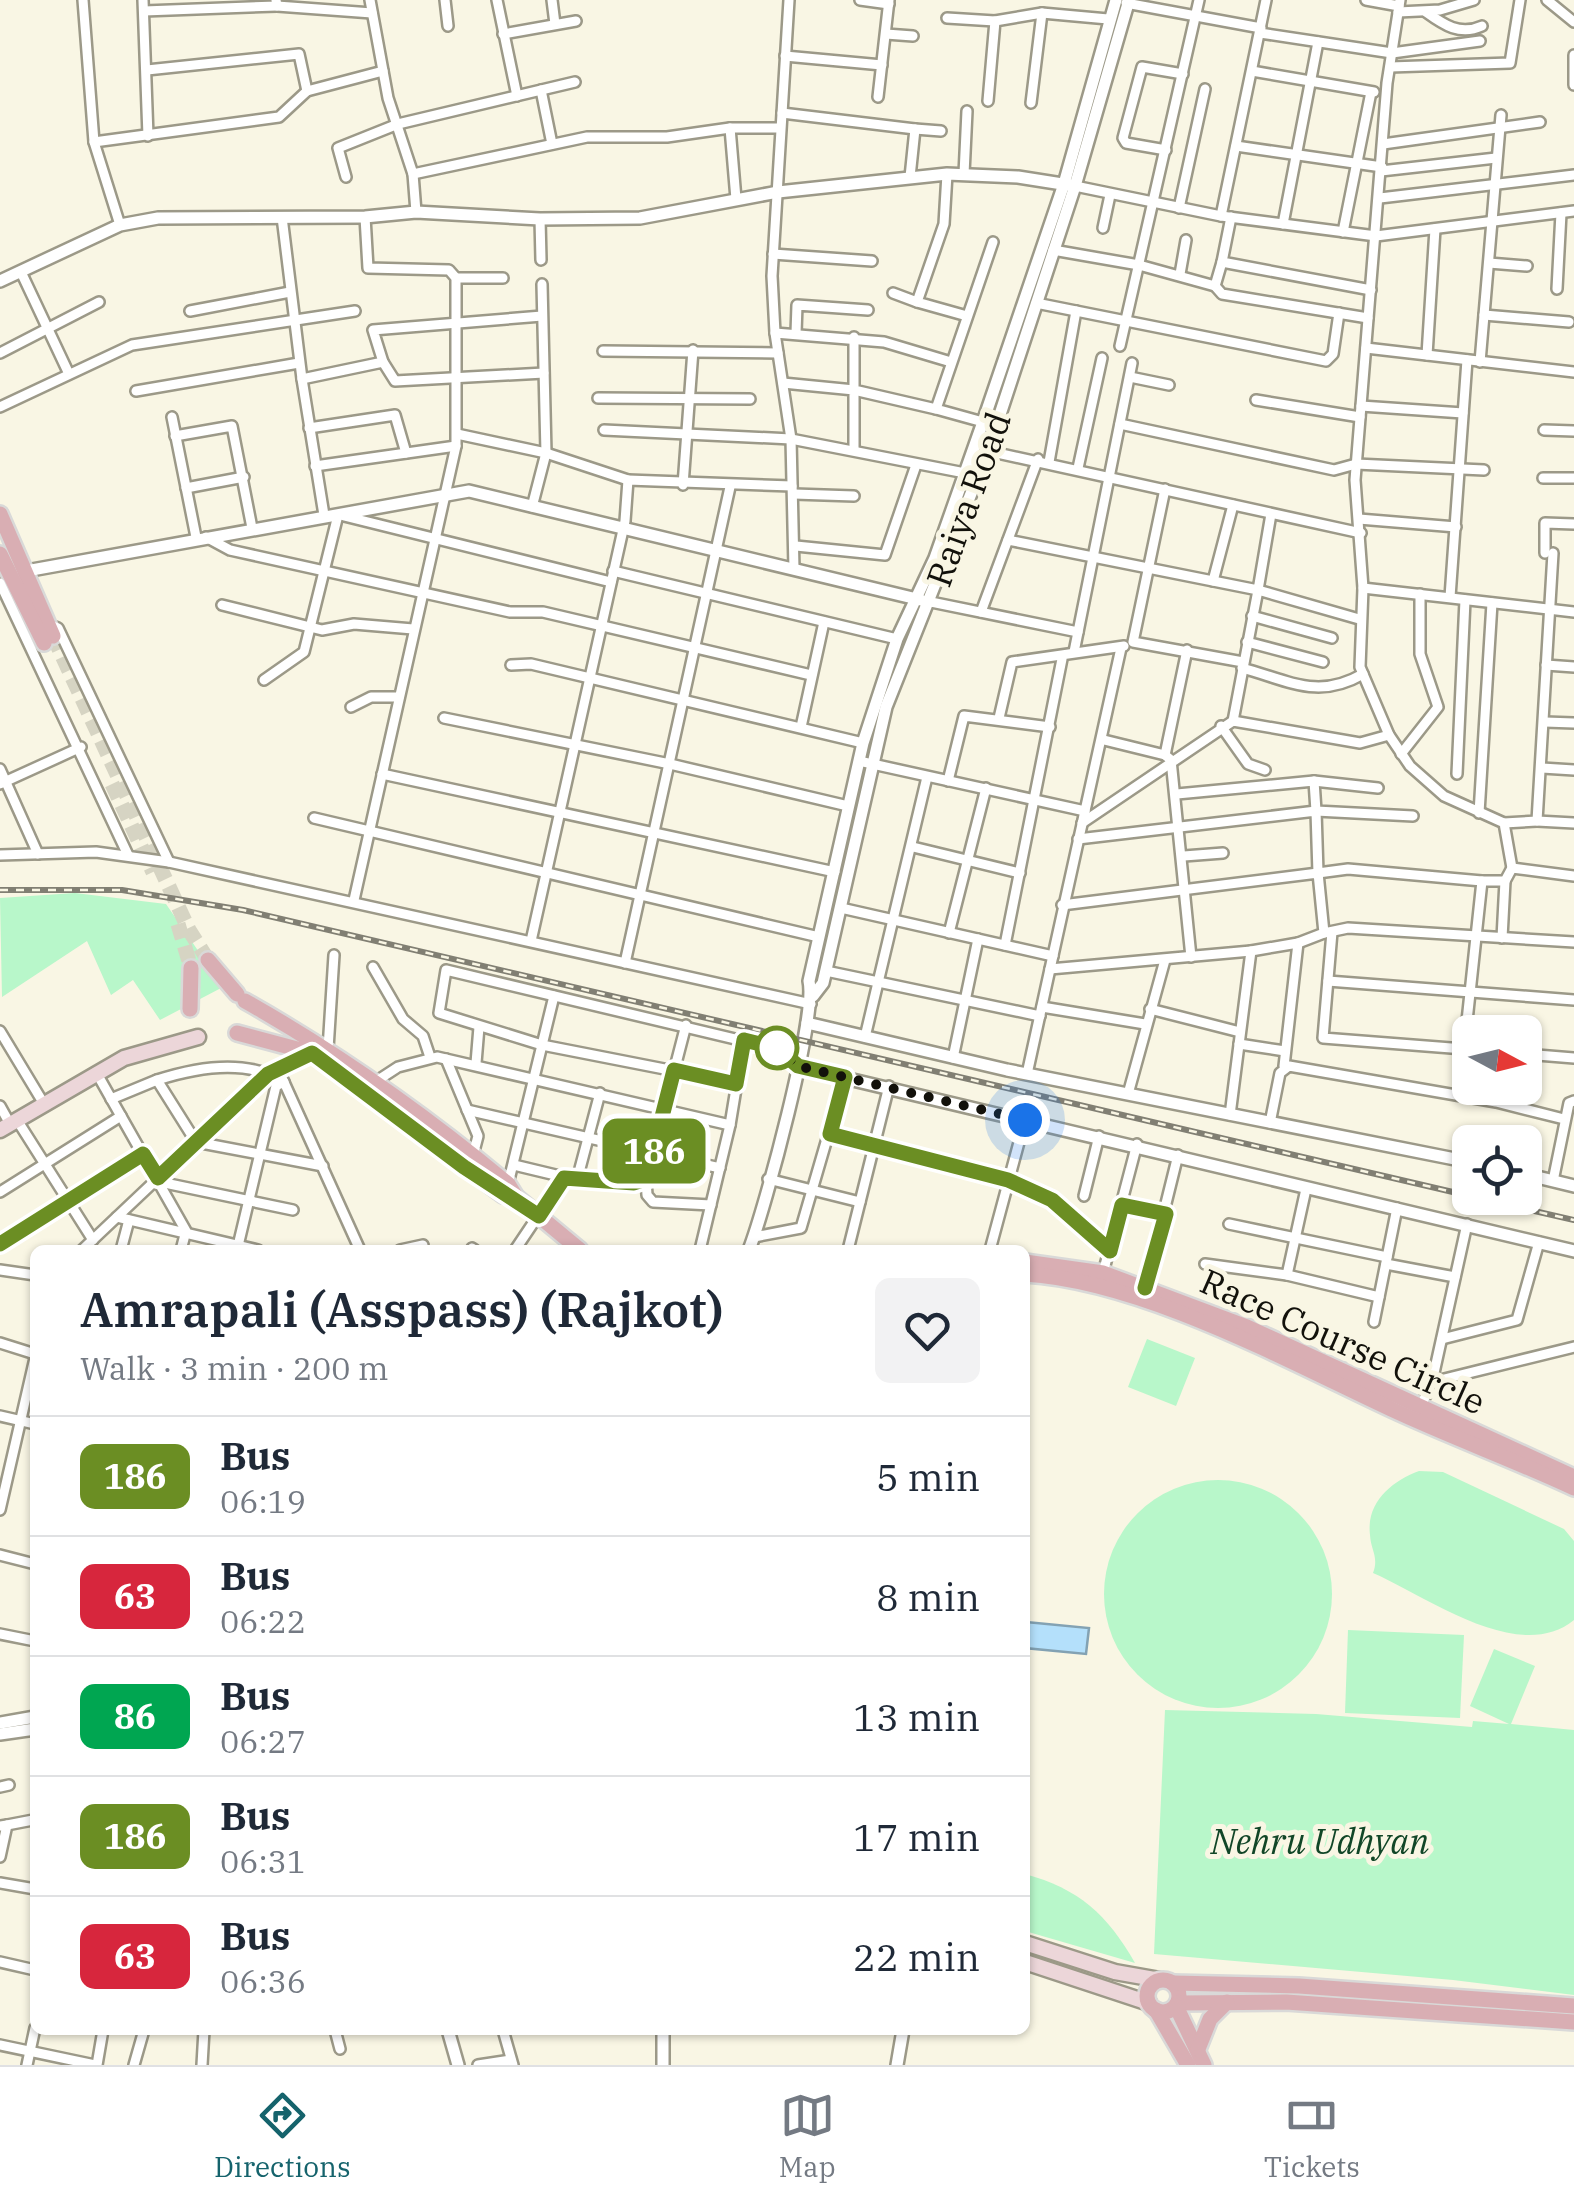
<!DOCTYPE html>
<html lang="en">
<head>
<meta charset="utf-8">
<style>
  body { margin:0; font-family:"IBM Plex Serif",serif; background:#f2f2f3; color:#1f2937; height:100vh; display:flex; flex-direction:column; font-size:38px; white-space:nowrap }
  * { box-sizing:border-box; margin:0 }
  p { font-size:32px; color:#747a83 }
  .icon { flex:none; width:55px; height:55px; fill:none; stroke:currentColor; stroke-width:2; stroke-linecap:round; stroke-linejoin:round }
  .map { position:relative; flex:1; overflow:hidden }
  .drawer { position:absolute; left:30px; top:1245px; width:1000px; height:790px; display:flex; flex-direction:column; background:#fff; border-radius:15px; box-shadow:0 2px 8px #0004 }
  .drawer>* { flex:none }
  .badge { padding:0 20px; border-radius:15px; font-size:35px; line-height:65px }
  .needle { width:65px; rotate:97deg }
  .fabs { position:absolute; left:1452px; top:1015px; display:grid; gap:20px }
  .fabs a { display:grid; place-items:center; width:90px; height:90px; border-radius:15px; background:#fff; box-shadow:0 2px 8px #0004; font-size:50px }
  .you { position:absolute; width:50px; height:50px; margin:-25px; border:8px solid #fff; border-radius:50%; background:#1a73e8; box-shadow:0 0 0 15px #1a73e833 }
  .map>.badge { position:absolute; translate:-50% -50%; box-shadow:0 0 0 5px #fff }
  .round { display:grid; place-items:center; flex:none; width:105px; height:105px; border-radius:15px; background:#f2f2f3 }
  .summary { display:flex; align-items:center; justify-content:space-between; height:170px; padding:0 50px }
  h1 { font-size:48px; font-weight:600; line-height:75px }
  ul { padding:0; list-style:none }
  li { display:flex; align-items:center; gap:30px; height:120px; padding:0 50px; border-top:2px solid #e0e1e3 }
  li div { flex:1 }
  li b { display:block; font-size:38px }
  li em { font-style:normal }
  li .badge { min-width:110px; font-weight:700; text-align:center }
  .dock { display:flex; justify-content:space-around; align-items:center; height:140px; border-top:2px solid #e0e1e3; background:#fff; font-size:28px; color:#747a83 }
  .dock a { display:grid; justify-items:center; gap:5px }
  .dock .selected { color:#15636c }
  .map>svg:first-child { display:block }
  .green { fill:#b8f7ca }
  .water { fill:#b4e0fb; stroke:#83a2b3; stroke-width:2.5 }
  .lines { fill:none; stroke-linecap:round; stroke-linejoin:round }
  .primary-tunnel { stroke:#d6d4c3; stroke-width:15; stroke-dasharray:15 8; stroke-linecap:butt }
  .minor-casing { stroke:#9c9988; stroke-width:14 }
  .tertiary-casing { stroke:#9c9988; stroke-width:16 }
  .secondary-casing { stroke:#9c9988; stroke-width:19 }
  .primary-casing { stroke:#d9d9d8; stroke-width:20 }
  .minor { stroke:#fff; stroke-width:9 }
  .tertiary { stroke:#fff; stroke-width:11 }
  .secondary { stroke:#ecd6d9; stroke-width:14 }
  .primary { stroke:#d9aeb3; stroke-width:15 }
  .rail-casing { stroke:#817f73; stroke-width:6 }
  .rail { stroke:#f9f6e4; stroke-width:2.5; stroke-dasharray:8; stroke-linecap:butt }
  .line-casing { stroke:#fff; stroke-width:22 }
  .line { stroke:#6b8e23; stroke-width:15 }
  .walk { stroke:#12110b; stroke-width:10; stroke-dasharray:0 18 }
  .stop-dot { fill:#fff; stroke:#6b8e23; stroke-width:5 }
  .labels { text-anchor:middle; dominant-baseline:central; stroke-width:10; stroke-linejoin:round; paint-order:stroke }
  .street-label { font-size:35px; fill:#12110b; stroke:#f9f6e4 }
  .park-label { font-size:35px; font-style:italic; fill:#114627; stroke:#f9f6e4 }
</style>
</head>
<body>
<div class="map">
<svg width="1574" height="2065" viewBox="0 0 1574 2065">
  <rect width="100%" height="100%" fill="#f9f6e4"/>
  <g class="green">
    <polygon points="75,893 166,904 223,987 160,1020 133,980 111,995 87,941 2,997 0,898"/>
    <polygon points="1147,1339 1195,1358 1176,1406 1128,1387"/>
    <path d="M 1419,1471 L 1443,1472 L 1564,1529 L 1574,1541 L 1574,1620 C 1519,1665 1428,1597 1373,1573 C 1379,1557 1371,1551 1370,1535 C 1366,1502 1392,1481 1419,1471 Z"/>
    <circle cx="1218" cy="1594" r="114"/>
    <polygon points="1348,1630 1464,1635 1460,1718 1345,1713"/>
    <polygon points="1494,1649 1535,1666 1511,1724 1574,1730 1574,1995 1453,1980 1154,1954 1165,1710 1316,1714 1472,1727 1473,1721 1509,1724 1470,1706"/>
    <path d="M 1025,1874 C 1079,1889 1107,1914 1135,1963 L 1025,1931 Z"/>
  </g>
  <polygon class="water" points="1026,1622 1089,1628 1086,1654 1025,1648"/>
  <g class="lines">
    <g class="primary-tunnel">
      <polyline points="53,636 189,930 208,960"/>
      <polyline points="112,784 153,872"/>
      <polyline points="178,924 191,968"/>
    </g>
    <defs>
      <g id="minor">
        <polyline points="83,0 94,142 120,225"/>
        <polyline points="143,0 148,136"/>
        <polyline points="370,0 388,98 413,174 416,212"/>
        <polyline points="445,0 448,26"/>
        <polyline points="497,0 517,96"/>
        <polyline points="552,0 555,24"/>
        <polyline points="789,0 772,276 775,333 791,439 794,569"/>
        <polyline points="860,0 889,4"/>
        <polyline points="1366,0 1399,6"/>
        <polyline points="1400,0 1387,83 1355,480 1363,588 1360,667 1389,735 1410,766 1444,796 1504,823 1512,868 1574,876"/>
        <polyline points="1547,0 1574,22"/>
        <polyline points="1126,3 1261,28"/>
        <polyline points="277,6 372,13"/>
        <polyline points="144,11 277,6 276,0"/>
        <polyline points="1398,12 1440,10 1474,0"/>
        <path d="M 1426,12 C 1444,25 1460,36 1482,26"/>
        <polyline points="947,18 995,21"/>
        <polyline points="1260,33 1392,53 1480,41"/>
        <polyline points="503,34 576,21"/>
        <polyline points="886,34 913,36"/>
        <polyline points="1574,55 1574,85"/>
        <polyline points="785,56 882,65"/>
        <polyline points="1390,67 1510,63 1520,0"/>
        <polyline points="147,70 299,54 307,91"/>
        <polyline points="1252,71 1374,92"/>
        <polyline points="541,90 552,144"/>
        <polyline points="878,97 889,0"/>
        <polyline points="988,101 995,21 1042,13 1108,19"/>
        <polyline points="1031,103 1042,13"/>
        <polyline points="782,113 915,129 910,177"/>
        <polyline points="915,129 941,131"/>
        <polyline points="94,142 279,117 307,91 383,71"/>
        <polyline points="1383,144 1540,122"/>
        <polyline points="1236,146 1382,167"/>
        <polyline points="1166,150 1126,143 1123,138 1142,67 1183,74"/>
        <polyline points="1381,171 1496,158"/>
        <polyline points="413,174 587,137 667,137 730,128"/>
        <polyline points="947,174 944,224 917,302 967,316"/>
        <polyline points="964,174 967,111"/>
        <polyline points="346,177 338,148 398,124 575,82"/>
        <polyline points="1075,186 1221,216 1376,236 1574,211"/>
        <polyline points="1380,198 1574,175"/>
        <polyline points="736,199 730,128 780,128"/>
        <polyline points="1179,208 1205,89"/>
        <polyline points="1221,216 1266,0"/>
        <polyline points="282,217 302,379"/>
        <polyline points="1231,217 1222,262 1371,290"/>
        <polyline points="540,219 541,260"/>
        <polyline points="1283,224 1318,42"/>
        <polyline points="1103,228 1110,195"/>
        <polyline points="1343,232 1371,92"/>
        <polyline points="1053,250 1139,265 1215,286"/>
        <polyline points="773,254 872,261"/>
        <polyline points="1222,262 1215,286 1222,294 1368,318"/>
        <polyline points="1489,263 1527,266"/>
        <polyline points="21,272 69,374"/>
        <polyline points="1180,274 1186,240"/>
        <polyline points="456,278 503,278"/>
        <polyline points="1557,289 1561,213"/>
        <polyline points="893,293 917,302"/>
        <polyline points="1036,303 1326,361 1333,354 1339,313"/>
        <polyline points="190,311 290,292"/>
        <polyline points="1484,315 1569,322"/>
        <polyline points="775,333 884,342 951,362"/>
        <polyline points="796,333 797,305 868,310"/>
        <polyline points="854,337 854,390 936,409"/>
        <polyline points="1120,346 1199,0"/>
        <polyline points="1366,348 1574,372"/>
        <polyline points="603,351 778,353"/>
        <polyline points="0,353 99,302"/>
        <polyline points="1427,355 1435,229"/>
        <polyline points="383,362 373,330 542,316"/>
        <polyline points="1480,362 1501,115"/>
        <polyline points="1130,377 1169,385"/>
        <polyline points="783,383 854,390 854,449"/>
        <polyline points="136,391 299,363"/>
        <polyline points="598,398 750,399"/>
        <polyline points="1256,400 1360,417"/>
        <polyline points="1361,406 1463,413"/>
        <polyline points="0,407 132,345 355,311"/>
        <polyline points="172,417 196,537"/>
        <polyline points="983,422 936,409 993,242"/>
        <polyline points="1120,424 1334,470 1356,464 1484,470"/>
        <polyline points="309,428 395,415 406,453"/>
        <polyline points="604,430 791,439 965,473"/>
        <polyline points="1544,430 1574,431"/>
        <polyline points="457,434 546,453 628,480"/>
        <polyline points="175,436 232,426 252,528"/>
        <polyline points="988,451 1361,533"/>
        <polyline points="1049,462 1076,311"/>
        <polyline points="315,466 456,446"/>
        <polyline points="1078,468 1102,358"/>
        <polyline points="1543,478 1574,478"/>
        <polyline points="683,485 693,350"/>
        <polyline points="186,488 244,477"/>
        <polyline points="1165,489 1133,642 1243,662"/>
        <polyline points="794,494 854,496"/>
        <polyline points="532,507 546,453 542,284"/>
        <polyline points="324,515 302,379 383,362 395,381 544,373"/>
        <polyline points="344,516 611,582"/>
        <polyline points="1359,519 1456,527"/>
        <polyline points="206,537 230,550 510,612 543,612 811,675"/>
        <polyline points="1008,540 1258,590 1271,514"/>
        <polyline points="796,546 885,555 916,465"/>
        <polyline points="1545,553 1545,523 1574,524"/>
        <polyline points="613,571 897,639"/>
        <polyline points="1213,581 1233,505"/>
        <polyline points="0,583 128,855"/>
        <polyline points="1363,588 1574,612"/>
        <polyline points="1450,597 1467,360"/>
        <polyline points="931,602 1078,632"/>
        <polyline points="222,605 322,630 354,624 413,629"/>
        <polyline points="981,612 1038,459"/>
        <polyline points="1252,616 1332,638"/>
        <polyline points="50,625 58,628 169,862"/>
        <polyline points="1247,642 1323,662"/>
        <polyline points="1121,648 1050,969 1251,951"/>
        <polyline points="1074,652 1132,363"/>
        <polyline points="511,665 531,664 863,743"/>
        <polyline points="1546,665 1574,667"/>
        <path d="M 1242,668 C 1290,681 1318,700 1363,674"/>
        <polyline points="264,680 304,652 338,515"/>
        <polyline points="351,707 371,697 399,697"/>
        <polyline points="444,718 670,764 848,806"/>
        <polyline points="999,718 1012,662 1124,646"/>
        <polyline points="1233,721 1258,590 1359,619"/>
        <polyline points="1545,722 1574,723"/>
        <polyline points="1221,726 1248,764 1265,770"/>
        <polyline points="801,727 824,622"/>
        <polyline points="1104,740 1165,755 1171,760 1191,957"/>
        <polyline points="1401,754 1438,707 1420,654 1420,594"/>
        <polyline points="1165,755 1187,650"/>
        <polyline points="859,761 1085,811"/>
        <polyline points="1542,768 1574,770"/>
        <polyline points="0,769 38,854"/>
        <polyline points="382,774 835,872"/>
        <polyline points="1457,774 1465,600"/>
        <polyline points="948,781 964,716 1050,727"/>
        <polyline points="1314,781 1316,811 1413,816"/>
        <polyline points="0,784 81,747"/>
        <polyline points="1177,794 1314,781 1378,788"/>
        <polyline points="1479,813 1492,603"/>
        <polyline points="314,818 819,937"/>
        <polyline points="1537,821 1574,823"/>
        <polyline points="1082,823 1233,721 1360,743 1389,735"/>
        <polyline points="1504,823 1537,821 1553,553"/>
        <polyline points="1078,839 1316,811 1318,873 1348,869 1482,881"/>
        <polyline points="913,847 1020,873"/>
        <polyline points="0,855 96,852 169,862 811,1004"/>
        <polyline points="1184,856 1223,853"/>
        <polyline points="354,900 456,446 456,278 449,270 368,268 365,217"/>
        <polyline points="1062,905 1318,873 1324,933 1298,943"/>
        <polyline points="841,908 1053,956"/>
        <polyline points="1332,932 1323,1038 1464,1049"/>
        <polyline points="949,933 986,788"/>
        <polyline points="1324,933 1348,928 1574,942"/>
        <polyline points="1502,938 1505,881"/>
        <polyline points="531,941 625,521 628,480 792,486"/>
        <polyline points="1005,945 1062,659"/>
        <polyline points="625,963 730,487"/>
        <polyline points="373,967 403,1019 423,1036 430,1057"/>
        <polyline points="826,971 1040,1016"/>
        <polyline points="1328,981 1574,1000"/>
        <polyline points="1042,1007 1145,1024"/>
        <polyline points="1150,1009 1240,1032"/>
        <polyline points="686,1025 646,1179 647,1195 653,1202 711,1205"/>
        <polyline points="0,1031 44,1104"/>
        <polyline points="865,1037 927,777"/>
        <polyline points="1239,1044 1285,1051"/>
        <polyline points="328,1049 334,955"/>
        <polyline points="1470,1050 1464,1049 1482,881 1505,881 1512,868"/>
        <polyline points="1525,1054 1574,1058"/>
        <polyline points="953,1058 978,939"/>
        <polyline points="446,1059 478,1136 473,1155"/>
        <polyline points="476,1063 479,1027"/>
        <polyline points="278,1069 360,1250"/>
        <polyline points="96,1072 186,1231 181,1250"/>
        <path d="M 268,1074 C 234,1061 191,1069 157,1080 L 196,1142 L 323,1166"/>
        <polyline points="1027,1074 1050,969"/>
        <polyline points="375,1082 398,1067 437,1057 730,1125"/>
        <polyline points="736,1083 542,1045 439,1013 446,970 777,1049 798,1067"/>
        <polyline points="1128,1094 1165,960"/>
        <polyline points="111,1099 157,1080"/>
        <polyline points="0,1106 10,1124"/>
        <polyline points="467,1110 720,1168"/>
        <polyline points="1230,1115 1251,951 1298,943 1284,1066"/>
        <polyline points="17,1120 93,1240"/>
        <polyline points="1270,1123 1280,1073 1289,1066 1496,1102 1564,1119"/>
        <polyline points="829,1134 1008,1180 1052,1201 1110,1251"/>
        <polyline points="514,1165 564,1177"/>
        <polyline points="578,1176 600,1093"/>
        <polyline points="768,1179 860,1202"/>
        <polyline points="1553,1181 1569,1103 1574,1101"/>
        <polyline points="160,1182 293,1210"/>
        <polyline points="508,1184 554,996"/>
        <polyline points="0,1192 121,1116"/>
        <polyline points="1084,1196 1099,1136"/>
        <polyline points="1122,1205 1166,1214"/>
        <polyline points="117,1217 258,1250"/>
        <polyline points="1229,1224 1387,1257"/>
        <polyline points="754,1237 801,1228 845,1077"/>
        <polyline points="0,1245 143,1154"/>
        <polyline points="472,1248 475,1250"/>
        <polyline points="82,1250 268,1074 309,1054"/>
        <polyline points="121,1250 129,1220"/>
        <polyline points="237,1250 276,1086 284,1082"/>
        <polyline points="400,1250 423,1245"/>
        <polyline points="515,1250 564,1177 634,1183 646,1179"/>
        <polyline points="700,1250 730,1125 744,1040"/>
        <polyline points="848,1250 889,1086"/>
        <polyline points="990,1250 1025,1120"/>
        <polyline points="1205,1264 1287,1275 1306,1189"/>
        <polyline points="1386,1264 1455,1277"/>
        <polyline points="0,1270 35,1275"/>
        <polyline points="1103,1273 1137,1144"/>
        <polyline points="1287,1275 1379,1297"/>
        <polyline points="1145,1288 1178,1155"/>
        <polyline points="1374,1322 1397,1208"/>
        <polyline points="1442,1339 1517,1320 1539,1242"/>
        <polyline points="0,1343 35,1354"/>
        <polyline points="1432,1382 1467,1224"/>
        <polyline points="1420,1408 1432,1382 1574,1347"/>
        <polyline points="0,1416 35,1424"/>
        <polyline points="0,1510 35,1358"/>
        <polyline points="0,1555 35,1564"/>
        <polyline points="0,1634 35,1641"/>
        <polyline points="0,1787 9,1785"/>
        <polyline points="7,1825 33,1820"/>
        <polyline points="0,1826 7,1825 0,1857"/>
        <polyline points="0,1883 35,1889"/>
        <polyline points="0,1962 35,1970"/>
        <polyline points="335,2030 340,2049"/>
        <polyline points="503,2030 513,2065"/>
        <polyline points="0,2045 95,2065"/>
        <polyline points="27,2065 35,2028"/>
        <polyline points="97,2065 103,2030"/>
        <polyline points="134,2065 144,2030"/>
        <polyline points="202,2065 204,2030"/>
        <polyline points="478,2065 511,2060"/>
      </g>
      <g id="tertiary">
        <polyline points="0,281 120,225 158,218 365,217 416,212 540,219 640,218 778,192 947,174 1018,177 1075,186"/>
        <polyline points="26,571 469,491 921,600"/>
        <polyline points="813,996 823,983 886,707 988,451 1075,186 1129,0"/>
        <polyline points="807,1023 1007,1070 1470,1162"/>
        <polyline points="798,1067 1574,1251"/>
        <polyline points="1525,1174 1574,1186"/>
        <path d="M 749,1250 C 765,1209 817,1016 809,981 L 863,743 L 897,639 L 935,558 L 983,422 L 1064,184 L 1116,0"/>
        <polyline points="0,1723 35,1717"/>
        <polyline points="0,1734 35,1729"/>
        <polyline points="448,2030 458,2065"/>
        <polyline points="663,2065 663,2030"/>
        <polyline points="897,2065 903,2030"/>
      </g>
      <g id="secondary">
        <polyline points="0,1130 124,1058 198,1037"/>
        <polyline points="1025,1943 1115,1972 1160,1980"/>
        <polyline points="1025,1962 1149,2003"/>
      </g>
      <g id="primary">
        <polyline points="0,514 53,636"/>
        <polyline points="0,554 44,643"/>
        <polyline points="208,960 237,994"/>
        <path d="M 245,1001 C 339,1054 425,1115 508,1184 L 516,1197 L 580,1250"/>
        <polyline points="190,1009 191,968"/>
        <polyline points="237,1033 312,1053 503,1195 516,1197"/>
        <polyline points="1025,1262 1103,1273 1247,1327 1574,1477"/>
        <path d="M 1025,1274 C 1142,1281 1284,1359 1391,1409 C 1451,1437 1514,1460 1574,1488"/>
        <circle cx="1163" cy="1996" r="16"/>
        <polyline points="1173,1983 1299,1986 1574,2006"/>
        <polyline points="1178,2003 1286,2002 1574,2022"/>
        <polyline points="1176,2006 1204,2065"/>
        <polyline points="1156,2010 1188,2065"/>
        <polyline points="1198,2049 1210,2019 1227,2002"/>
      </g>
    </defs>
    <use href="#minor" class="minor-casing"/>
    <use href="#tertiary" class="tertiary-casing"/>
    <use href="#secondary" class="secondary-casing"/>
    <use href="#primary" class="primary-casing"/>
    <use href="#minor" class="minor"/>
    <use href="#tertiary" class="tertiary"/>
    <use href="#secondary" class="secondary"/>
    <use href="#primary" class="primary"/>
    <defs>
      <g id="rail">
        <polyline points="0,890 122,890 243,910 1470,1196"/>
        <polyline points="1477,1198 1574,1220"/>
      </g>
    </defs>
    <use href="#rail" class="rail-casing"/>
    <use href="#rail" class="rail"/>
  </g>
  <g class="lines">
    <defs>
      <polyline id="line" points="0,1244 143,1154 158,1178 268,1074 312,1053 464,1167 539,1216 564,1178 634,1183 646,1179 674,1070 736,1084 744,1040 777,1048 798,1066 845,1077 830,1134 1008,1180 1052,1200 1110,1251 1122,1205 1166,1214 1145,1288"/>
    </defs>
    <use href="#line" class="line-casing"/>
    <use href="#line" class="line"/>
    <polyline class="walk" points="777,1048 798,1066 1025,1120"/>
  </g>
  <circle class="stop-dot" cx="777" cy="1048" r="20"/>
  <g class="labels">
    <g class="street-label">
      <text transform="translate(968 499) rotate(-70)">Raiya Road</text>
      <text transform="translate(1343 1341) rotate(24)">Race Course Circle</text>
    </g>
    <g class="park-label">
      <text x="1320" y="1841">Nehru Udhyan</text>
    </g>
  </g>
</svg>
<div class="fabs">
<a><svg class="needle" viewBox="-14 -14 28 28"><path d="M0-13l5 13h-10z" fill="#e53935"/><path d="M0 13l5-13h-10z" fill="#747a83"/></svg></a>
<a><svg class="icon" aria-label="locate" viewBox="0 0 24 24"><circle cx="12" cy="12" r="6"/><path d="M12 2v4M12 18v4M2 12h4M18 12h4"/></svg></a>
</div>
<div class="you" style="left:1025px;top:1120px"></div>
<b class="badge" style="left:654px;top:1151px;background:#6b8e23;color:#fff">186</b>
<section class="drawer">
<div class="summary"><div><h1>Amrapali (Asspass) (Rajkot)</h1><p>Walk · 3 min · 200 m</p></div><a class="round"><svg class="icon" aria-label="heart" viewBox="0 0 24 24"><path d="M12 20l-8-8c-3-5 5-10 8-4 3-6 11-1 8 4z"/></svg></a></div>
<ul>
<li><span class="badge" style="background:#6b8e23;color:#fff">186</span><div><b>Bus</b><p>06:19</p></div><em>5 min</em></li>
<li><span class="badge" style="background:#d7263d;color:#fff">63</span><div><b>Bus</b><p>06:22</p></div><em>8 min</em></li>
<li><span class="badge" style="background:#00a651;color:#fff">86</span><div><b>Bus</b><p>06:27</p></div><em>13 min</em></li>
<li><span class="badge" style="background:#6b8e23;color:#fff">186</span><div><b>Bus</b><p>06:31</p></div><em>17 min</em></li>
<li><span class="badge" style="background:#d7263d;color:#fff">63</span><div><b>Bus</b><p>06:36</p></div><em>22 min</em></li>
</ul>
</section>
</div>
<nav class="dock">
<a class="selected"><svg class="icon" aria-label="directions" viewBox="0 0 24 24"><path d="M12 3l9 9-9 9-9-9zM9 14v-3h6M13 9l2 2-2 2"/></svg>Directions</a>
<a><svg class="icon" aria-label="map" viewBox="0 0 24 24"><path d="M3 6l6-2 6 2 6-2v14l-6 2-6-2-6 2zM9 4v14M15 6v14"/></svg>Map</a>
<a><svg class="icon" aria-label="tickets" viewBox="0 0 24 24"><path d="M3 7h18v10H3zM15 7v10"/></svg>Tickets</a>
</nav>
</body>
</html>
